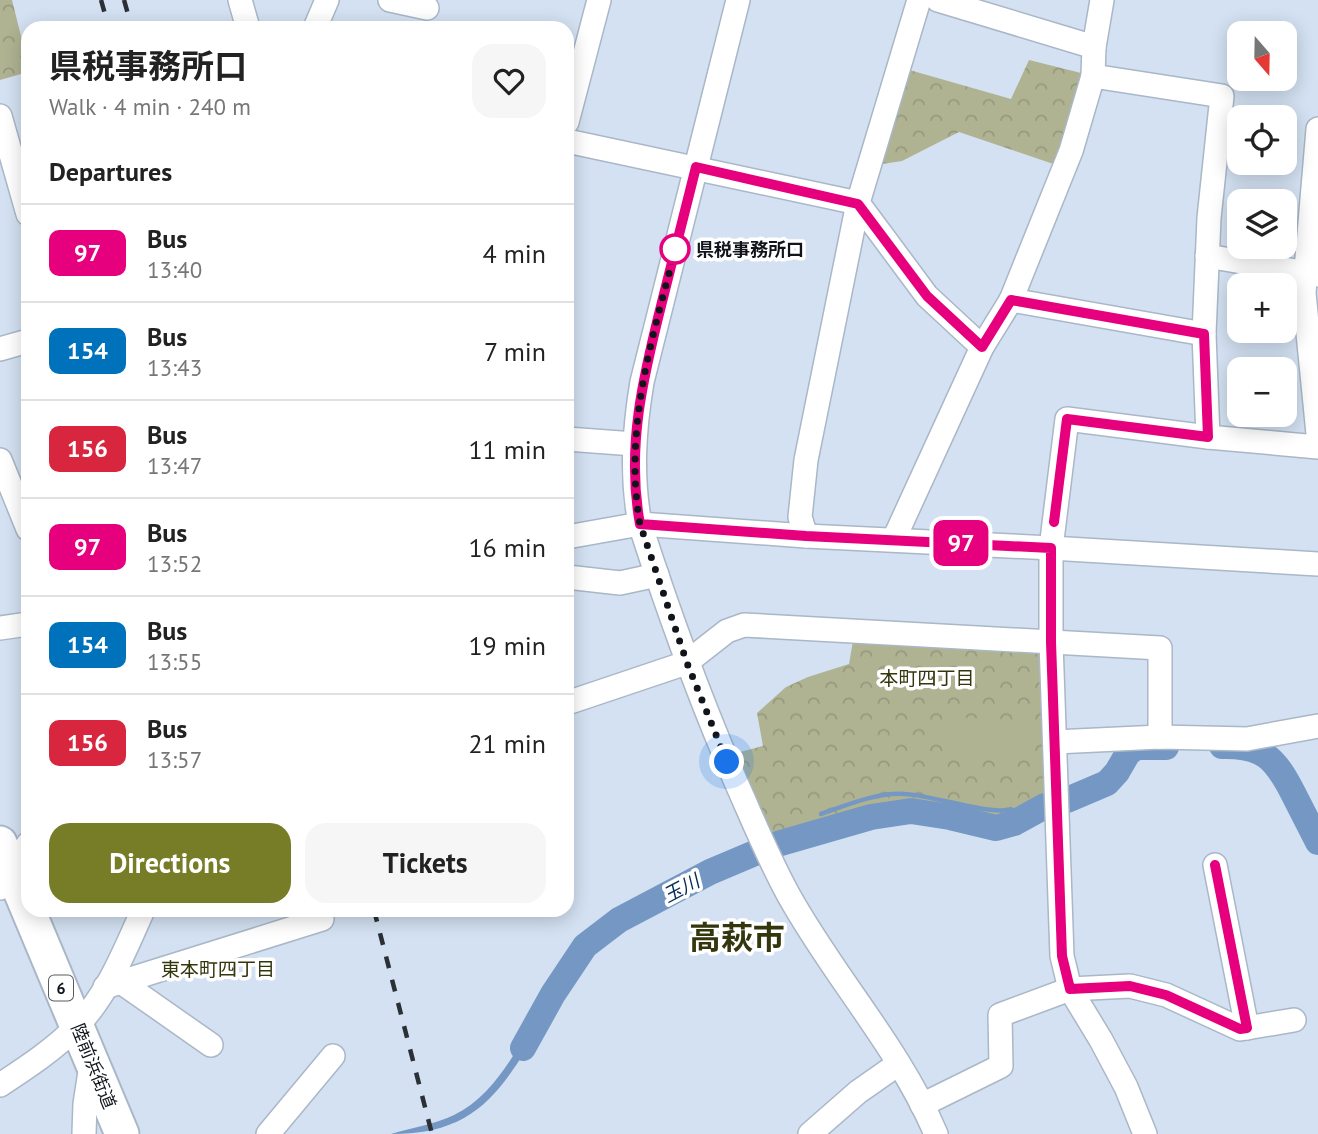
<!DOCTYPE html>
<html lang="en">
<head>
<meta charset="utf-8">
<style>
  body { margin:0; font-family:"PT Sans","Noto Sans JP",sans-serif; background:#f6f6f6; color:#222; height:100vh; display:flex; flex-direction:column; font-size:26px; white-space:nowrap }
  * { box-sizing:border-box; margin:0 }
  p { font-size:23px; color:#767676 }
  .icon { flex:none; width:38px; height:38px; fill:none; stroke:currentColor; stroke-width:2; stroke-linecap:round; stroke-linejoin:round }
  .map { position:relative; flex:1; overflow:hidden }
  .drawer { position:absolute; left:21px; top:21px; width:553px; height:896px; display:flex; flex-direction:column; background:#fff; border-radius:21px; box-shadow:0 4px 18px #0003 }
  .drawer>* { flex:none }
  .badge { padding:0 14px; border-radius:10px; font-size:24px; line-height:46px }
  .needle { width:46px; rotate:160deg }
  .fabs { position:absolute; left:1227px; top:21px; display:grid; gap:14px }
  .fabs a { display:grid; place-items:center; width:70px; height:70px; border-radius:14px; background:#fff; box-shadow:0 4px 18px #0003; font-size:35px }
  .you { position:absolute; width:35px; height:35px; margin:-18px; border:5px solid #fff; border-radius:50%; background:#1a73e8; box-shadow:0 0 0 10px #1a73e833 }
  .map>.badge { position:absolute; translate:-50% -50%; box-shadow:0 0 0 4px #fff }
  h2 { padding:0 28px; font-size:26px; line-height:63px }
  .round { display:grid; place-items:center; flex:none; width:74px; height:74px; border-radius:21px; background:#f6f6f6 }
  .summary { display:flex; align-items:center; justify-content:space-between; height:119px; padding:0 28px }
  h1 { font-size:33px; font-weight:700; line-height:52px }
  .primary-button { display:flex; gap:14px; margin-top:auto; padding:14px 28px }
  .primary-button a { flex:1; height:80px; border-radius:21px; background:#777c26; color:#fff; font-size:28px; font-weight:700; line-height:80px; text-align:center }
  .primary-button a+a { background:#f6f6f6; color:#222 }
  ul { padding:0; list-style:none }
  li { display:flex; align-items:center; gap:21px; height:98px; padding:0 28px; border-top:2px solid #e0e0e0 }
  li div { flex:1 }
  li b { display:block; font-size:26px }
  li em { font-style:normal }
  li .badge { min-width:77px; font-weight:700; text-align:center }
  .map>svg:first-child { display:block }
  .park { fill:url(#park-crowns) }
  .pitch { fill:#b0b392 }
  .water { fill:#7498c3 }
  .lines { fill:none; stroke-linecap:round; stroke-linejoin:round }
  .stream { stroke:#7498c3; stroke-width:4.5 }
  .river { stroke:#7498c3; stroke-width:26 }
  .minor-casing { stroke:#a9b7c7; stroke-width:26 }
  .highway-casing { stroke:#a9b7c7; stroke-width:37 }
  .minor { stroke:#fff; stroke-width:23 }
  .highway { stroke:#fff; stroke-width:33 }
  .rail { stroke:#2b3037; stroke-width:4.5; stroke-dasharray:12 12; stroke-linecap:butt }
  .line-casing { stroke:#fff; stroke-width:16 }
  .line { stroke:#e6007e; stroke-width:10 }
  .walk { stroke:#11151b; stroke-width:7; stroke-dasharray:0 12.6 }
  .stop-dot { fill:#fff; stroke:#e6007e; stroke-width:3.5 }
  .labels { text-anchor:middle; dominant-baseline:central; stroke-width:7; stroke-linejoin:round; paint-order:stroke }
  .shield { fill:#fff; stroke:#585b5f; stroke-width:2 }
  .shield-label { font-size:16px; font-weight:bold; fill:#11151b }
  .stop-label { font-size:18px; font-weight:bold; fill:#11151b; stroke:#fff; text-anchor:start }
  .street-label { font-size:18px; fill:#11151b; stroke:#fff }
  .neighbourhood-label { font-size:19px; fill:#34360d; stroke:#fff }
  .water-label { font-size:19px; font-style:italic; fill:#042c54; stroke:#fff }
  .town-label { font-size:32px; font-weight:bold; fill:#34360d; stroke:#fff }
</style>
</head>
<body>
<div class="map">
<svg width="1318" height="1134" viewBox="0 0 1318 1134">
  <defs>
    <pattern id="park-crowns" width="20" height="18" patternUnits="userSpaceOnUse" patternTransform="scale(1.75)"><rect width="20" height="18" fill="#b0b392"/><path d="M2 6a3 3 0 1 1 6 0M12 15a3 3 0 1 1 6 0" fill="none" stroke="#96997d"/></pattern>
  </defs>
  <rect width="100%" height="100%" fill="#d3e1f2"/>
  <g class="park">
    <polygon points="0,0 12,0 28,64 28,72 0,80"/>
    <polygon points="1029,60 1093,76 1065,168 959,132 902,161 869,166 899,67 1011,99"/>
    <polygon points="854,635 1050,646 1056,790 1034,812 1006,827 930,814 898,813 774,845 736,753 763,746 757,713 786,687 808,677 849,664"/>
  </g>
  <polygon class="pitch" points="949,717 1032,721 1030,758 946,753"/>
  <path class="water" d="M 537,1016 L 544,1021 C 502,1088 480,1134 391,1134 C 411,1128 435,1124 454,1115 C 494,1096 515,1052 537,1016 Z"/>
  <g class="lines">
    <path class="stream" d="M 821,814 C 847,805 877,792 905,794 C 931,795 991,816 1011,809"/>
    <g class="river">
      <path d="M 1222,746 C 1263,745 1275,758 1293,793 C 1301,809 1310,826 1318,842"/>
      <polyline points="1067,800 1107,783 1117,772 1128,753 1136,747 1166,747"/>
      <polyline points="523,1048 553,994 585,946 619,920 710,872 774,845 871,817 911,811 950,817 996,828 1014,823 1045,806"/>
    </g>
    <defs>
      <g id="minor">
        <polyline points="240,0 248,28"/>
        <polyline points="390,0 427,8"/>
        <path d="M 738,0 L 642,382 C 634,430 631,476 640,524 C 670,617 703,708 743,798 C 757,830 771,863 788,894 C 833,976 899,1047 936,1134"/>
        <polyline points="919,0 858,203 927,296 982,347"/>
        <polyline points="938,0 1094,47"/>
        <polyline points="315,28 327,0"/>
        <polyline points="1093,76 1222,96 1209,218 1204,334 1208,437"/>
        <polyline points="0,116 28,214"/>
        <polyline points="567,122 599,0"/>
        <polyline points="1318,129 1304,293 1318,434"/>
        <polyline points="567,141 858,203 806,460 800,517 806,536"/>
        <polyline points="1207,256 1318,275"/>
        <polyline points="1011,300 1204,334"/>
        <polyline points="0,349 28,341"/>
        <polyline points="567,439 634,444"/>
        <polyline points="0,460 28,529"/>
        <polyline points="567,537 640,524 806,536 1051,548 1318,564"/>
        <polyline points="894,539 982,347 1011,300 1071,151 1093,76 1094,47 1102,0"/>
        <polyline points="567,577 620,583 657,575"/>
        <polyline points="0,628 28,624"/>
        <polyline points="567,703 686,663 727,631 744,625 1160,648 1160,737"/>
        <polyline points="1055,742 1160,737 1247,739 1318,726"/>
        <polyline points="1215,865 1247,1028"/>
        <polyline points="0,888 28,844"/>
        <polyline points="121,982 211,1045"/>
        <polyline points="105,987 322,919"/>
        <path d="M 0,1085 C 26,1068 55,1049 77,1026 C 108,994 125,950 143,910"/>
        <polyline points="922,1105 1001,1066 1000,1015 1070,989 1130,986 1166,995 1240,1029 1294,1020"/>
        <polyline points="84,1134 85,1104 91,1065"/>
        <polyline points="268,1134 333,1056"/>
        <polyline points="810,1134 858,1092 898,1064"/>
        <polyline points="1145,1134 1126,1087 1101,1040 1070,989 1062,956 1051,642 1051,548 1067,419 1208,437 1318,447"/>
      </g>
      <polyline id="highway" points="0,843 122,1134"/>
    </defs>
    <use href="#minor" class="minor-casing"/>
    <use href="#highway" class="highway-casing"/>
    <use href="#minor" class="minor"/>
    <use href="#highway" class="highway"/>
    <g class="rail">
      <polyline points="101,0 109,28"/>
      <polyline points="124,0 132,28"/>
      <polyline points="374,910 432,1134"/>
    </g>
  </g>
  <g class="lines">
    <defs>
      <path id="line" d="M 1054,522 L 1067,419 L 1208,437 L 1204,334 L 1011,300 L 982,347 L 927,296 L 858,204 L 696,167 C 685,212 673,257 662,302 C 643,377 626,448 640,524 L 806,536 L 1051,548 L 1051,642 L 1062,956 L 1070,989 L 1130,986 L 1166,995 L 1240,1029 L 1247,1028 L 1215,865"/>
    </defs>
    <use href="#line" class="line-casing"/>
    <use href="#line" class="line"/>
    <path class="walk" d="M 675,249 L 677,243 C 653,336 623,428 640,524 L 687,663 L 727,762"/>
  </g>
  <circle class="stop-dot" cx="675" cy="249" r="14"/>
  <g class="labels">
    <rect class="shield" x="49" y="975.5" width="24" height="25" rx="5"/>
    <g class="shield-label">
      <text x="61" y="988">6</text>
    </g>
    <g class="stop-label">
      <text x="696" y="249">県税事務所口</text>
    </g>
    <g class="street-label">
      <text transform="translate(94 1066) rotate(68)">陸前浜街道</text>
    </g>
    <g class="neighbourhood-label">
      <text x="927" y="678">本町四丁目</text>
      <text x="218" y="969">東本町四丁目</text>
    </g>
    <g class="water-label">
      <text transform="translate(681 888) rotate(-28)">玉川</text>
    </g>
    <g class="town-label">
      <text x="737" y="937">高萩市</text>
    </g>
  </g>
</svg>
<div class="fabs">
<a><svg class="needle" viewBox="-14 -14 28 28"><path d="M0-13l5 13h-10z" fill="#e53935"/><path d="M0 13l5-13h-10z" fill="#767676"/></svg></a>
<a><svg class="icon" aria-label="locate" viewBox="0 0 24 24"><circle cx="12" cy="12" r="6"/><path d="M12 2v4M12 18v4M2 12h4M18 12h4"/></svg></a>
<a><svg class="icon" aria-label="layers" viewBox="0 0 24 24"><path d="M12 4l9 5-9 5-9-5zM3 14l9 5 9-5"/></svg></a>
<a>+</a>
<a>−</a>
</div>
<div class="you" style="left:727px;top:762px"></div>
<b class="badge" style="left:961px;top:543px;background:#e6007e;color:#fff">97</b>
<section class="drawer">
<div class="summary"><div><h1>県税事務所口</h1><p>Walk · 4 min · 240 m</p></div><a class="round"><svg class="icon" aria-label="heart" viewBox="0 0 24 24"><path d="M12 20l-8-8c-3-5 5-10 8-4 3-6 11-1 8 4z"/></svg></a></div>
<h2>Departures</h2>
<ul>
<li><span class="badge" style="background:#e6007e;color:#fff">97</span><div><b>Bus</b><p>13:40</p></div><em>4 min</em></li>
<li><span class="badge" style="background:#0072bc;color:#fff">154</span><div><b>Bus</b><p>13:43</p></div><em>7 min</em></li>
<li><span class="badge" style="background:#d7263d;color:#fff">156</span><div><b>Bus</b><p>13:47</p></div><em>11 min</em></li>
<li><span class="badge" style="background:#e6007e;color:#fff">97</span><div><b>Bus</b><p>13:52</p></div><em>16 min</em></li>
<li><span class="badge" style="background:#0072bc;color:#fff">154</span><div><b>Bus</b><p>13:55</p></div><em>19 min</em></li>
<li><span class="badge" style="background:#d7263d;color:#fff">156</span><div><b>Bus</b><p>13:57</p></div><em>21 min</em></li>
</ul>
<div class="primary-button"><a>Directions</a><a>Tickets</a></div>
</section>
</div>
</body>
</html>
